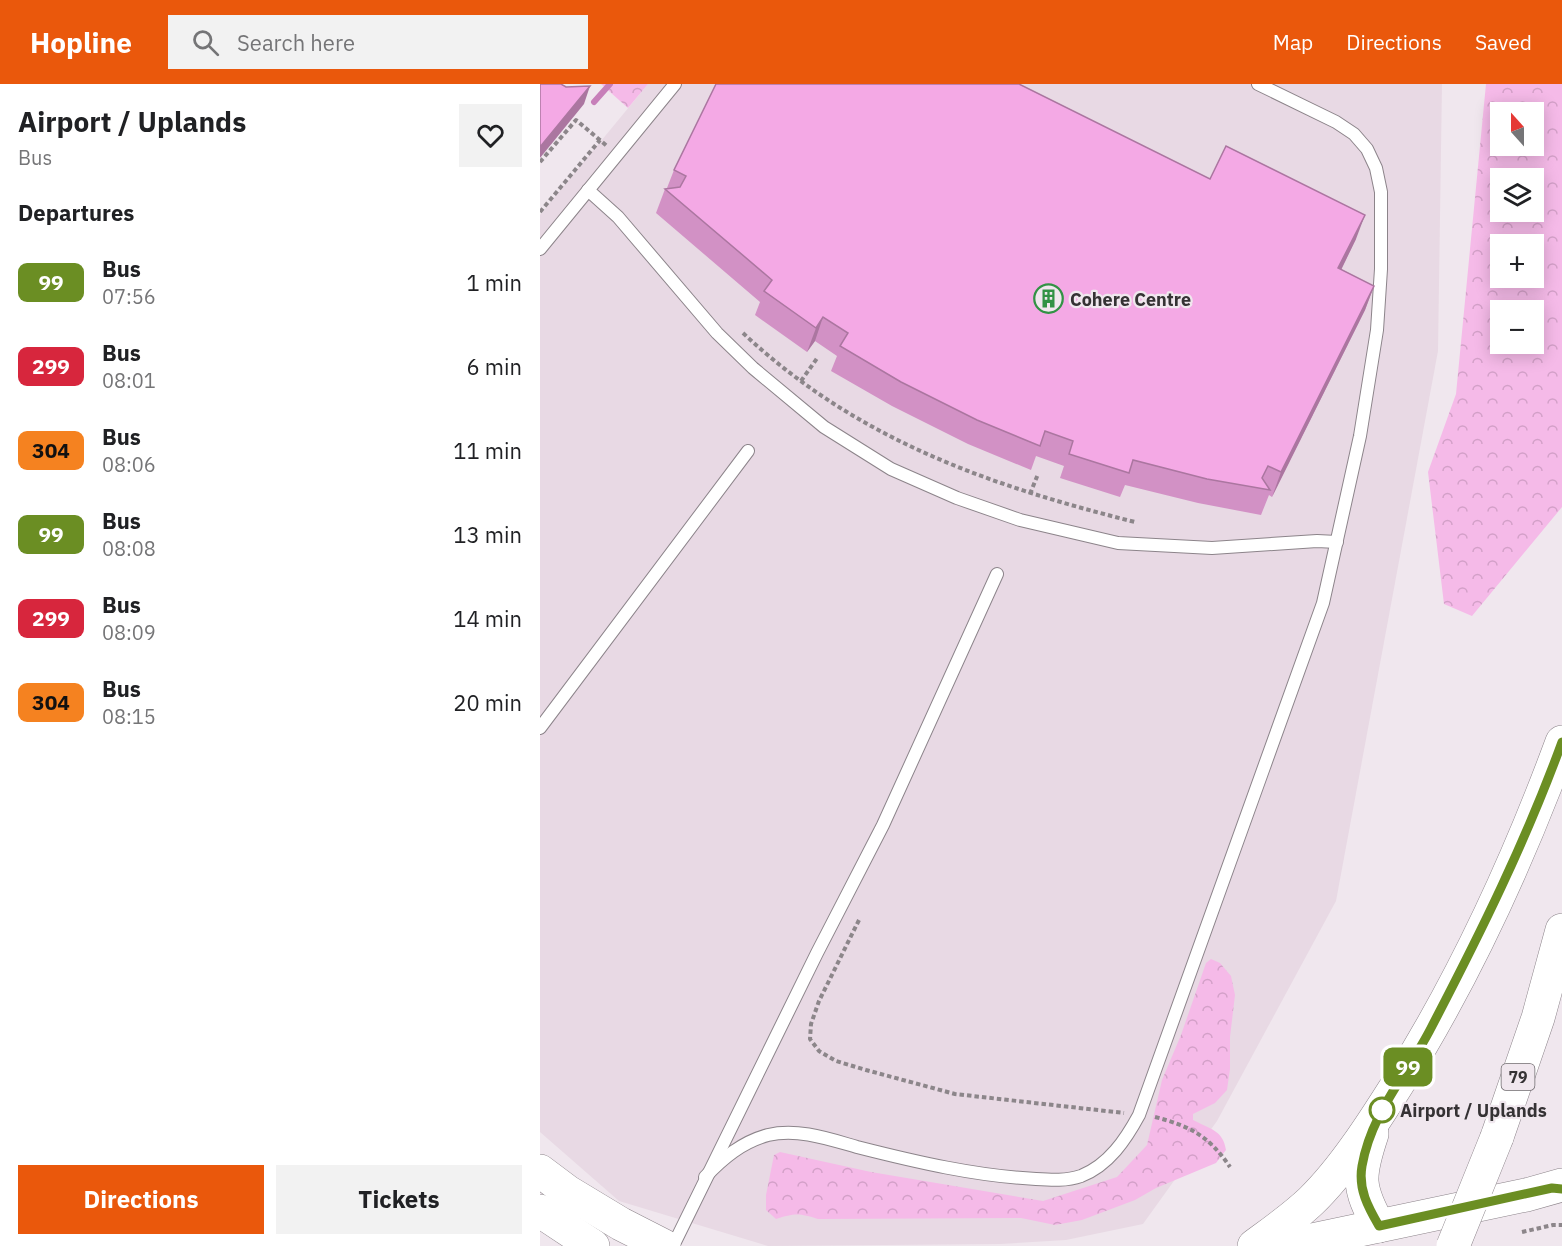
<!DOCTYPE html>
<html lang="en">
<head>
<meta charset="utf-8">
<style>
  body { margin:0; font-family:"IBM Plex Sans",sans-serif; background:#f2f2f2; color:#202124; height:100vh; display:flex; flex-direction:column; font-size:22px; white-space:nowrap }
  * { box-sizing:border-box; margin:0 }
  p { font-size:20px; color:#757577 }
  .icon { flex:none; width:33px; height:33px; fill:none; stroke:currentColor; stroke-width:2; stroke-linecap:round; stroke-linejoin:round }
  .map { position:relative; flex:1; overflow:hidden }
  .details { display:flex; flex-direction:column; background:#fff; width:540px }
  .details>* { flex:none }
  .badge { padding:0 12px; border-radius:9px; font-size:21px; line-height:39px }
  .needle { width:39px; rotate:339deg }
  .fabs { position:absolute; left:950px; top:18px; display:grid; gap:12px }
  .fabs a { display:grid; place-items:center; width:54px; height:54px; border-radius:0px; background:#fff; box-shadow:0 3px 15px #0003; font-size:30px }
  .map>.badge { position:absolute; translate:-50% -50%; box-shadow:0 0 0 3px #fff }
  h2 { padding:0 18px; font-size:22px; line-height:54px }
  .round { display:grid; place-items:center; flex:none; width:63px; height:63px; border-radius:0px; background:#f2f2f2 }
  .head { display:flex; align-items:center; justify-content:space-between; height:102px; padding:0 18px }
  h1 { font-size:28px; font-weight:800; line-height:45px }
  .button { display:flex; gap:12px; margin-top:auto; padding:12px 18px }
  .button a { flex:1; height:69px; border-radius:0px; background:#ea580c; color:#fff; font-size:24px; font-weight:800; line-height:69px; text-align:center }
  .button a+a { background:#f2f2f2; color:#202124 }
  ul { padding:0; list-style:none }
  li { display:flex; align-items:center; gap:18px; height:84px; padding:0 18px }
  li div { flex:1 }
  li b { display:block; font-size:22px }
  li em { font-style:normal }
  li .badge { min-width:66px; font-weight:700; text-align:center }
  header { display:flex; align-items:center; gap:36px; box-sizing:border-box; height:84px; padding:0 30px; background:#ea580c; color:#fff }
  header strong { font-size:28px }
  nav { display:flex; gap:33px; margin-inline-start:auto; font-size:21px }
  .search { width:420px; height:54px; background:#f2f2f2; display:flex; align-items:center; gap:15px; box-sizing:border-box; padding:0 21px; border-radius:0px; color:#757577; font-size:22px }
  main { display:flex; flex:1; min-height:0 }
  .map>svg:first-child { display:block }
  .built { fill:#e8d9e4 }
  .forest { fill:url(#forest-crowns); fill-rule:evenodd }
  .lines { fill:none; stroke-linecap:round; stroke-linejoin:round }
  .stream { stroke:#c77fb9; stroke-width:6 }
  .service-casing { stroke:#8c848a; stroke-width:14 }
  .secondary-casing { stroke:#8c848a; stroke-width:34 }
  .trunk-casing { stroke:#8c848a; stroke-width:34 }
  .path { stroke:#8c868a; stroke-width:4; stroke-dasharray:4.5 3; stroke-linecap:butt }
  .service { stroke:#fff; stroke-width:12 }
  .secondary { stroke:#fff; stroke-width:33 }
  .trunk { stroke:#fff; stroke-width:33 }
  .trunk-bridge-casing { stroke:#8c848a; stroke-width:34; stroke-linecap:butt }
  .trunk-bridge { stroke:#fff; stroke-width:33 }
  .wall { fill:#d291c5 }
  .shaded-wall { fill:#ab76a0 }
  .building { fill:#f4a9e5; stroke:#ab76a0; stroke-width:1.5 }
  .line-casing { stroke:#fff; stroke-width:14 }
  .line { stroke:#6b8e23; stroke-width:9 }
  .stop-dot { fill:#fff; stroke:#6b8e23; stroke-width:3 }
  .labels { text-anchor:middle; dominant-baseline:central; stroke-width:4.5; stroke-linejoin:round; paint-order:stroke }
  .shield { fill:#f0e7ee; stroke:#6d686c; stroke-width:1.5 }
  .shield-label { font-size:16px; font-weight:bold; fill:#353234 }
  .poi-label { font-size:18px; font-weight:bold; fill:#353234; stroke:#f0e7ee; text-anchor:start }
  .stop-label { font-size:18px; font-weight:bold; fill:#353234; stroke:#f0e7ee; text-anchor:start }
</style>
</head>
<body>
<header>
<strong>Hopline</strong>
<div class="search"><svg class="icon" aria-label="search" viewBox="0 0 24 24"><circle cx="10" cy="10" r="6"/><path d="M15 15l6 6"/></svg>Search here</div>
<nav><a>Map</a><a>Directions</a><a>Saved</a></nav>
</header>
<main>
<section class="details">
<div class="head"><div><h1>Airport / Uplands</h1><p>Bus</p></div><a class="round"><svg class="icon" aria-label="heart" viewBox="0 0 24 24"><path d="M12 20l-8-8c-3-5 5-10 8-4 3-6 11-1 8 4z"/></svg></a></div>
<h2>Departures</h2>
<ul>
<li><span class="badge" style="background:#6b8e23;color:#fff">99</span><div><b>Bus</b><p>07:56</p></div><em>1 min</em></li>
<li><span class="badge" style="background:#d7263d;color:#fff">299</span><div><b>Bus</b><p>08:01</p></div><em>6 min</em></li>
<li><span class="badge" style="background:#f58220;color:#111">304</span><div><b>Bus</b><p>08:06</p></div><em>11 min</em></li>
<li><span class="badge" style="background:#6b8e23;color:#fff">99</span><div><b>Bus</b><p>08:08</p></div><em>13 min</em></li>
<li><span class="badge" style="background:#d7263d;color:#fff">299</span><div><b>Bus</b><p>08:09</p></div><em>14 min</em></li>
<li><span class="badge" style="background:#f58220;color:#111">304</span><div><b>Bus</b><p>08:15</p></div><em>20 min</em></li>
</ul>
<div class="button"><a>Directions</a><a>Tickets</a></div>
</section>
<div class="map">
<svg width="1022" height="1162" viewBox="0 0 1022 1162">
  <defs>
    <pattern id="forest-crowns" width="20" height="18" patternUnits="userSpaceOnUse" patternTransform="scale(1.5)"><rect width="20" height="18" fill="#f5bae8"/><path d="M2 6a3 3 0 1 1 6 0M12 15a3 3 0 1 1 6 0" fill="none" stroke="#d3a0c8"/></pattern>
  </defs>
  <rect width="100%" height="100%" fill="#f0e7ee"/>
  <polygon class="built" points="108,0 902,0 898,267 796,817 677,1037 603,1140 526,1156 460,1160 228,1162 79,1117 0,1048 0,131"/>
  <g class="forest">
    <polygon points="61,0 108,0 88,24"/>
    <path d="M 946,0 L 1022,0 L 1022,423 L 932,532 L 904,520 L 888,388 L 916,310 ZM 993,28 L 993,62 L 960,62 L 960,28 ZM 993,94 L 993,128 L 960,128 L 960,94 ZM 960,160 L 993,160 L 993,194 L 960,194 ZM 960,226 L 993,226 L 993,260 L 960,260 Z"/>
    <path d="M 671,875 L 680,879 L 691,892 L 695,911 L 690,953 L 690,985 L 687,1006 L 675,1019 L 653,1030 L 653,1036 C 670,1045 683,1046 686,1066 L 676,1079 L 616,1104 L 595,1116 L 542,1136 L 515,1141 L 481,1134 L 278,1135 C 260,1129 254,1129 236,1135 L 226,1126 L 226,1111 L 234,1071 L 240,1068 L 331,1088 L 503,1117 L 577,1093 L 607,1061 L 622,996 L 641,951 L 666,879 Z"/>
  </g>
  <g class="lines">
    <polyline class="stream" points="54,18 70,0"/>
    <defs>
      <g id="service">
        <polyline points="48,106 78,133 177,249 213,284 284,343 351,385 417,414 480,436 578,459 672,464 777,457 797,458"/>
        <polyline points="0,165 135,0"/>
        <polyline points="0,644 208,367"/>
        <path d="M 165,1093 C 183,1074 202,1058 228,1051 C 258,1044 289,1055 317,1063 C 376,1078 436,1092 496,1095 C 511,1096 527,1097 541,1092 C 569,1081 586,1055 599,1031 L 783,519 L 820,352 L 837,246 L 841,185 L 841,108 L 836,84 L 827,65 L 814,50 L 796,38 L 718,0"/>
        <polyline points="133,1162 277,869 343,741 457,490"/>
      </g>
      <g id="secondary">
        <polyline points="0,1087 28,1108 81,1140 124,1162"/>
        <polyline points="0,1127 53,1162"/>
        <polyline points="744,1162 986,1111 1022,1101"/>
      </g>
      <g id="trunk">
        <path d="M 832,1050 C 818,1092 817,1103 839,1142"/>
        <polyline points="957,1053 998,934 1022,846"/>
        <path d="M 714,1162 C 733,1148 753,1134 771,1117 C 803,1086 833,1039 857,1001 C 925,893 978,777 1022,658"/>
      </g>
    </defs>
    <use href="#service" class="service-casing"/>
    <use href="#secondary" class="secondary-casing"/>
    <use href="#trunk" class="trunk-casing"/>
    <g class="path">
      <polyline points="0,78 36,36 67,62"/>
      <polyline points="0,128 60,56"/>
      <path d="M 203,249 C 316,355 447,401 595,438"/>
      <polyline points="261,297 278,273"/>
      <polyline points="490,410 498,390"/>
      <polyline points="319,836 279,917 271,940 270,955 279,967 296,977 326,986 415,1010 584,1029"/>
      <path d="M 615,1033 C 650,1042 669,1052 690,1083"/>
      <polyline points="982,1148 1013,1141 1022,1141"/>
    </g>
    <use href="#service" class="service"/>
    <use href="#secondary" class="secondary"/>
    <use href="#trunk" class="trunk"/>
    <defs>
      <polyline id="trunk-bridge" points="913,1162 957,1053"/>
    </defs>
    <use href="#trunk-bridge" class="trunk-bridge-casing"/>
    <use href="#trunk-bridge" class="trunk-bridge"/>
  </g>
  <polygon class="wall" points="134,86 670,95 816,155 801,185 834,202 825,226 732,413 729,411 721,431 658,419 585,401 580,413 520,394 524,382 496,372 491,386 428,360 352,322 291,287 297,272 275,257 267,268 215,231 220,218 116,129 125,105 127,104"/>
  <g class="shaded-wall">
    <polygon points="50,2 44,20 0,74 0,63"/>
    <polygon points="825,131 816,155 790,209 798,184"/>
    <polygon points="834,202 825,226 732,413 741,388"/>
    <polygon points="283,233 275,257 267,268 276,244"/>
  </g>
  <g class="building">
    <polygon points="0,0 21,0 26,3 50,2 0,63"/>
    <polygon points="176,0 479,0 670,95 686,62 825,131 798,184 834,202 741,388 728,382 722,394 730,406 667,395 593,376 589,389 529,370 533,357 505,347 500,362 437,336 361,298 300,262 308,249 283,233 276,244 224,207 232,196 125,105 140,103 146,92 134,86"/>
  </g>
  <g class="lines">
    <defs>
      <path id="line" d="M 1022,658 C 986,757 940,850 891,944 C 867,991 831,1029 822,1082 C 818,1105 828,1123 839,1142 L 1012,1104 L 1022,1105"/>
    </defs>
    <use href="#line" class="line-casing"/>
    <use href="#line" class="line"/>
  </g>
  <defs>
    <symbol id="building-ring" viewBox="-11 -11 22 22"><circle r="9.5" fill="#f0e7ee" stroke="#329245" stroke-width="1.5"/><path d="M-4-6H4V6H1V3H-1V6H-4ZM-2.5-4.3h1.7v1.8h-1.7ZM.8-4.3h1.7v1.8H.8ZM-2.5-1h1.7V.8h-1.7ZM.8-1h1.7V.8H.8Z" fill="#329245"/></symbol>
  </defs>
  <g fill-rule="evenodd">
    <use href="#building-ring" x="492" y="198" width="33" height="33"/>
  </g>
  <circle class="stop-dot" cx="842" cy="1026" r="12"/>
  <g class="labels">
    <rect class="shield" x="961.5" y="980" width="33" height="26" rx="4.5"/>
    <g class="shield-label">
      <text x="978" y="993">79</text>
    </g>
    <g class="poi-label">
      <text x="530" y="215">Cohere Centre</text>
    </g>
    <g class="stop-label">
      <text x="860" y="1026">Airport / Uplands</text>
    </g>
  </g>
</svg>
<div class="fabs">
<a><svg class="needle" viewBox="-14 -14 28 28"><path d="M0-13l5 13h-10z" fill="#e53935"/><path d="M0 13l5-13h-10z" fill="#757577"/></svg></a>
<a><svg class="icon" aria-label="layers" viewBox="0 0 24 24"><path d="M12 4l9 5-9 5-9-5zM3 14l9 5 9-5"/></svg></a>
<a>+</a>
<a>−</a>
</div>
<b class="badge" style="left:868px;top:983px;background:#6b8e23;color:#fff">99</b>
</div>
</main>
</body>
</html>
